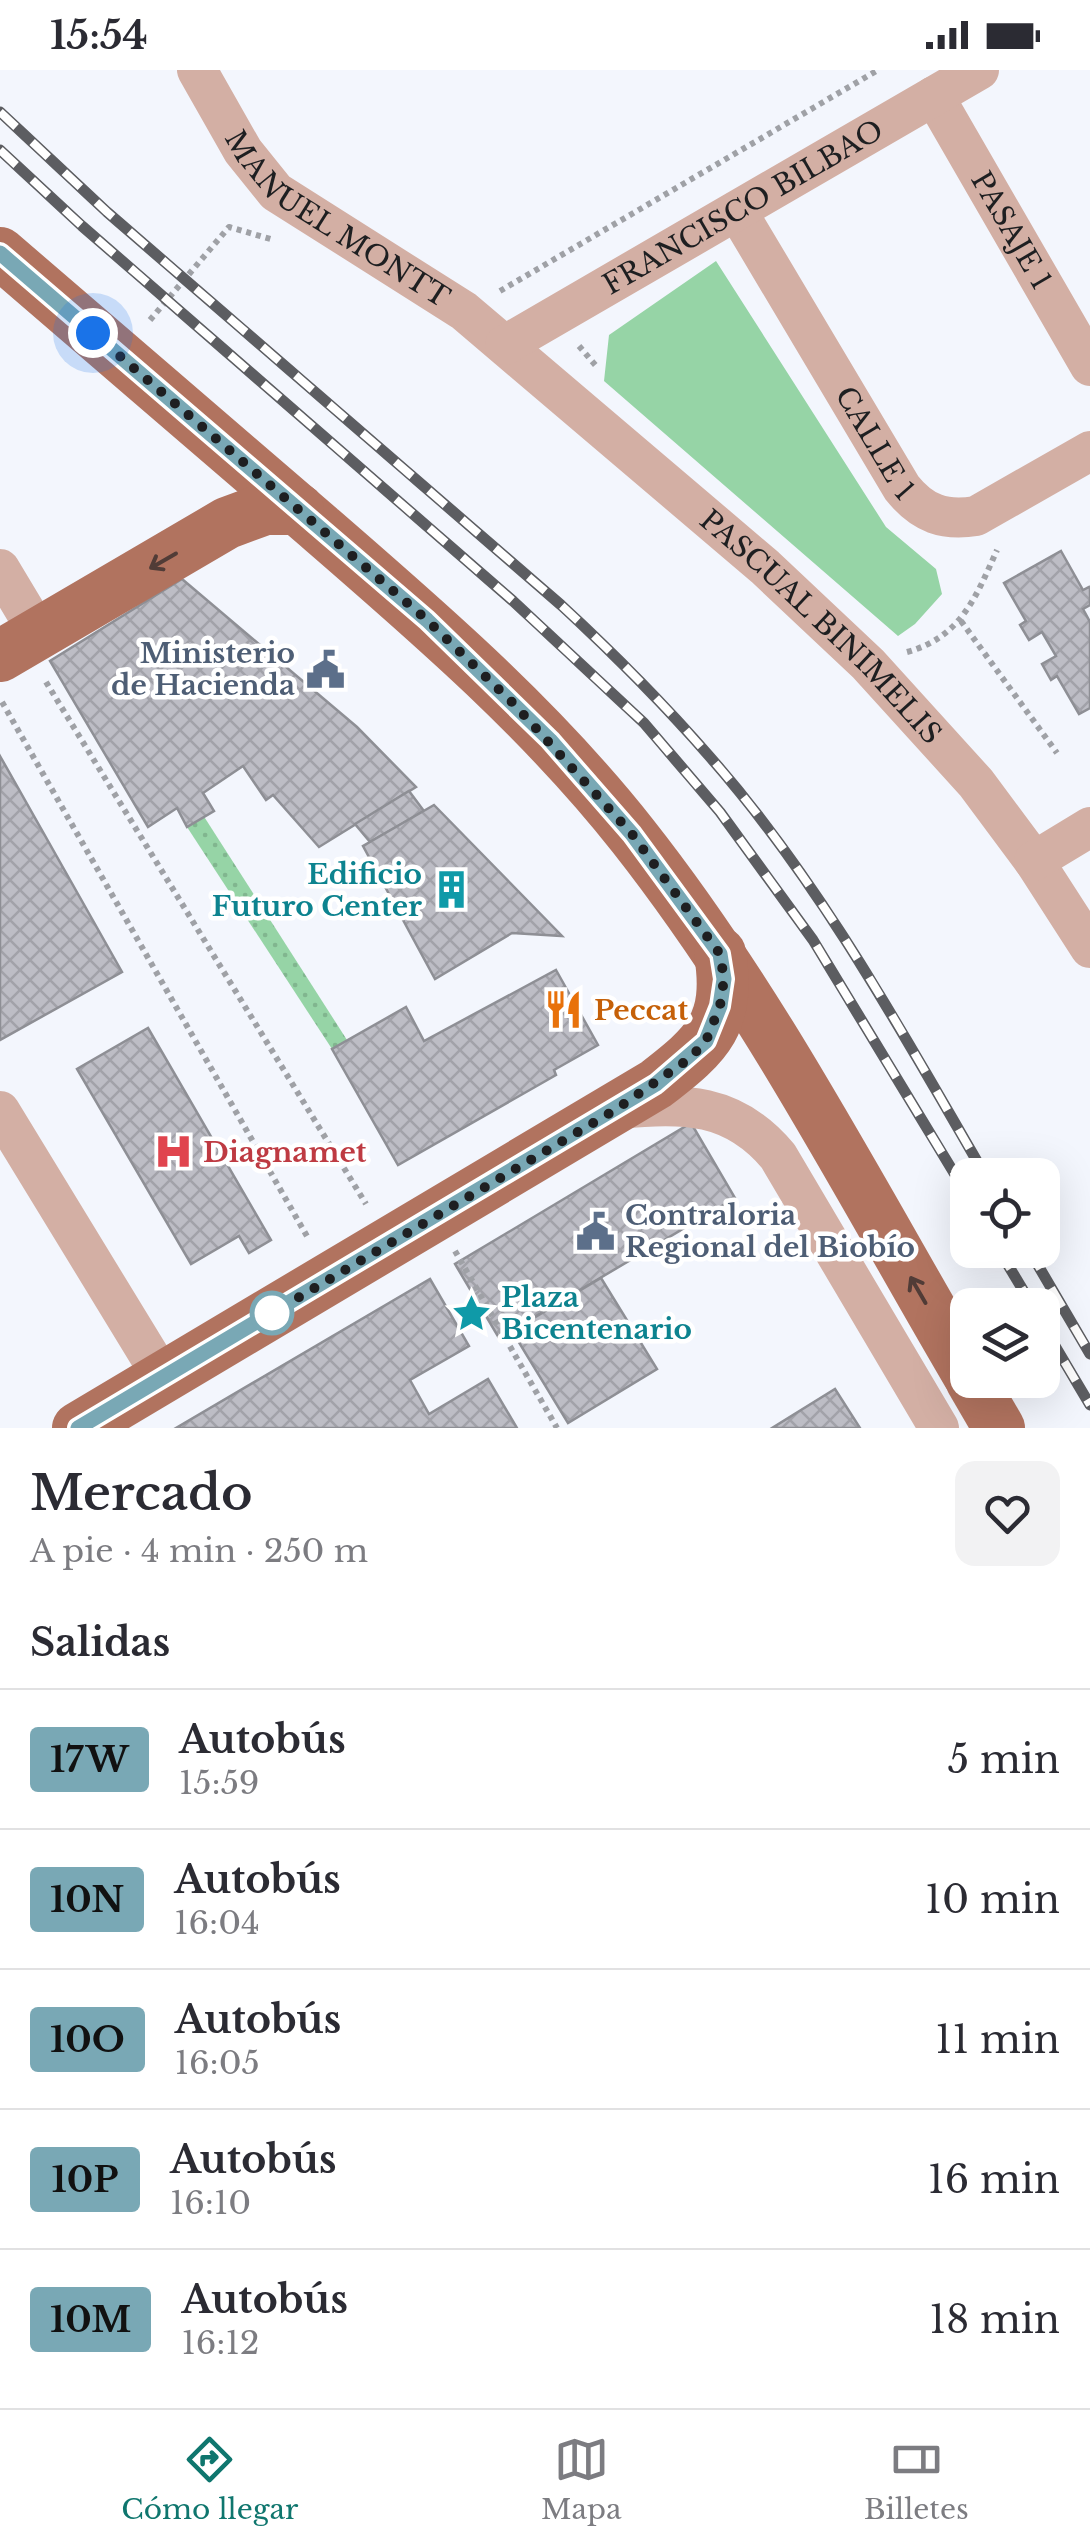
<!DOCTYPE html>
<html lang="es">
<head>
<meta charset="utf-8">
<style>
  body { margin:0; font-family:"Libre Baskerville",serif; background:#f2f2f3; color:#2b2b33; height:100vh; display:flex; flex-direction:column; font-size:38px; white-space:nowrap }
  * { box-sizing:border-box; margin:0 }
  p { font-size:32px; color:#7c7c81 }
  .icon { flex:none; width:55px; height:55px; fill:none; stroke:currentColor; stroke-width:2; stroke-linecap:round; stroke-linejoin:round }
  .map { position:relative; height:1358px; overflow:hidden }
  .sheet { display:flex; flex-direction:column; background:#fff; flex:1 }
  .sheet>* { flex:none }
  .badge { padding:0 20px; border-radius:8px; font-size:35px; line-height:65px }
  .controls { position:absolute; left:950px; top:1088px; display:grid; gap:20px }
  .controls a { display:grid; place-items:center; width:110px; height:110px; border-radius:20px; background:#fff; box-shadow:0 10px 40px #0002; font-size:50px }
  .you { position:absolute; width:50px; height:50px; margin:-25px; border:8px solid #fff; border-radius:50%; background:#1a73e8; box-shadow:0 0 0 15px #1a73e833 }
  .map>.badge { position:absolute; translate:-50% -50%; box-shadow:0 0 0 5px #fff }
  h2 { padding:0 30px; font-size:38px; line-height:90px }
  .round { display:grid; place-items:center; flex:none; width:105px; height:105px; border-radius:20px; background:#f2f2f3 }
  .summary { display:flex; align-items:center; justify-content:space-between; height:170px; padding:0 30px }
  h1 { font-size:48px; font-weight:600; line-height:75px }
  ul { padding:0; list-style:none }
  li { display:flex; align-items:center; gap:30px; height:140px; padding:0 30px; border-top:2px solid #e1e1e2 }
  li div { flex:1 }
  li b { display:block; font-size:38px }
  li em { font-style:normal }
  li .badge { min-width:110px; font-weight:700; text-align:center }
  .status { display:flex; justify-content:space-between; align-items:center; height:70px; padding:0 50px; background:#fff; direction:ltr }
  .status svg { height:28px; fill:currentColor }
  .dock { display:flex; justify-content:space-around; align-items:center; height:140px; border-top:2px solid #e1e1e2; background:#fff; font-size:28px; color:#7c7c81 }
  .dock a { display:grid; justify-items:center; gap:5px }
  .dock .on { color:#0f766e }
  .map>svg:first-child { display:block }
  .grass { fill:url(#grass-dots) }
  .park { fill:#96d4a6 }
  .building { fill:url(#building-cross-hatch); stroke:#8e8f95; stroke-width:2.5 }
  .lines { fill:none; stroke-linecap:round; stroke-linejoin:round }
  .path { stroke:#9fa1a6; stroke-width:6; stroke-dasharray:5 5; stroke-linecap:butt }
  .minor { stroke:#d3afa4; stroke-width:40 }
  .major { stroke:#b1735f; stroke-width:52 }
  .rail-casing { stroke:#5c5d61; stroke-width:11 }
  .rail { stroke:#fff; stroke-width:8; stroke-dasharray:22; stroke-linecap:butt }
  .oneway { stroke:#513c37 }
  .line-casing { stroke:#fff; stroke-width:22 }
  .line { stroke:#79a8b5; stroke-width:15 }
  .walk { stroke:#1e1f21; stroke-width:10; stroke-dasharray:0 18 }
  .stop-dot { fill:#fff; stroke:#79a8b5; stroke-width:5 }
  .labels { text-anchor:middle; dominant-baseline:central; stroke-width:9; stroke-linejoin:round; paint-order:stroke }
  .street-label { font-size:28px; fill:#1e1f21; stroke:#fff }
  .service-label { font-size:28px; font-weight:bold; fill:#4e5e75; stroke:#fff; text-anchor:end }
  .culture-label { font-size:28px; font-weight:bold; fill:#0d838f; stroke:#fff; text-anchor:end }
  .food-label { font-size:28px; font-weight:bold; fill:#c56008; stroke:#fff; text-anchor:start }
  .health-label { font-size:28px; font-weight:bold; fill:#be3a42; stroke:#fff; text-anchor:start }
</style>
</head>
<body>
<div class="status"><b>15:54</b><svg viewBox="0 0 49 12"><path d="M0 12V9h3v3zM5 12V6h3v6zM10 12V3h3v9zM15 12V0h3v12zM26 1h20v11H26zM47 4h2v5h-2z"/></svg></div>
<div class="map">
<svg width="1090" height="1358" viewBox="0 0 1090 1358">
  <defs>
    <pattern id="grass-dots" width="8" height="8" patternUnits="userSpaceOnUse" patternTransform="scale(2.5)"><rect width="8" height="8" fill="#96d4a6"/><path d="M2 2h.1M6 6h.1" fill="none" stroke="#81b68f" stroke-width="1.8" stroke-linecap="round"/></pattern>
    <pattern id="building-cross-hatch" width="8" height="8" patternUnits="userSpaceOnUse" patternTransform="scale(2.5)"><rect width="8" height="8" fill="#bdbdc5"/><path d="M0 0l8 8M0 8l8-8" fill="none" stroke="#a2a2a9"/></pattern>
  </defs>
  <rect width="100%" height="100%" fill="#f3f6fd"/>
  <polygon class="grass" points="203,745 347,970 332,979 187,757"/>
  <polygon class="park" points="716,191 886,457 936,499 942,524 915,554 898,566 604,311 609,265"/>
  <g class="building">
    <polygon points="1061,481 1083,520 1089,517 1090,519 1090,535 1083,539 1090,552 1090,638 1079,644 1057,606 1051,610 1042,594 1056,586 1042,562 1029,570 1020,555 1026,551 1004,513"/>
    <polygon points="182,509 357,657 416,717 319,777 273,725 266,730 243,696 203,723 214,741 187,757 177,738 148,757 50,591"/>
    <polygon points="0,686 122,902 0,970"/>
    <polygon points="409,721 424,741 370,772 355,754"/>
    <polygon points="434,735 562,866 512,863 435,909 363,776"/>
    <polygon points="556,900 598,975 554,1000 556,1005 398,1095 332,979 406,937 424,971"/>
    <polygon points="148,958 271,1170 249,1183 239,1166 191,1194 77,999"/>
    <polygon points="691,1053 735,1128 499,1268 455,1194"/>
    <polygon points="601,1208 657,1299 568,1353 512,1261"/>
    <polygon points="430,1209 469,1276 410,1310 429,1344 488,1309 517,1358 176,1358"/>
    <polygon points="835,1319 860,1358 772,1358"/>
  </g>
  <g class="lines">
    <g class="path">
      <polyline points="500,221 878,0"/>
      <polyline points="150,250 229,157 274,170"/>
      <polyline points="579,276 597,297"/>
      <polyline points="961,551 1057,683"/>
      <path d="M 907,582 C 961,567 976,527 997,480"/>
      <polyline points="46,612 366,1134"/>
      <polyline points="2,632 308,1168"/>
      <polyline points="455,1181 557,1358"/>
    </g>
    <g class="minor">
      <path id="s1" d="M 197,0 L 243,81 L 276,122 L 464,241 L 765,497 L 868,594 L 976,713 L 1034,791 L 1090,878"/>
      <path id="s2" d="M 934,26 L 1090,296"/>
      <path id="s3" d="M 737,141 L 902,418 C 923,444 944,451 976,446 L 1090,381"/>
      <path id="s4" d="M 505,275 L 979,0"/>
      <polyline points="0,499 39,564"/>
      <polyline points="1034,791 1090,757"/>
      <path d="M 619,1039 C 683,1032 734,1033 778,1086 L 939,1358"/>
      <polyline points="0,1041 163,1308"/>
    </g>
    <g class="major">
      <path d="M 0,183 C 105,273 210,364 315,454 C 427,551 541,649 633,766 C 764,932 861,1122 968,1304"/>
      <polyline points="0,586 227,453 265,439 298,439"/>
      <polyline points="971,1310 999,1358"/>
      <path d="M 78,1358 L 656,1014 C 708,974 731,953 720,883"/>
    </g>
    <defs>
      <g id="rail">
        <path d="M 0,42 L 107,142 L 561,535 C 613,583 663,633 710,687 C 820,812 902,962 985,1105"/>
        <polyline points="0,80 82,156 513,531 644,653 720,742 813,870 968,1126"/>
        <polyline points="999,1180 1032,1235"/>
        <polyline points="1029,1180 1090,1284"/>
        <polyline points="1042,1254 1090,1335"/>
      </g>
    </defs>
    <use href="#rail" class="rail-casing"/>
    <use href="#rail" class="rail"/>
  </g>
  <defs><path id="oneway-shaft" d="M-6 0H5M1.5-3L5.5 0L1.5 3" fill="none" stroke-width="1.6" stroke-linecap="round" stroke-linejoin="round" transform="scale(2.5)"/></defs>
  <g class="oneway">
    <use href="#oneway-shaft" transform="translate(163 491) rotate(150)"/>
    <use href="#oneway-shaft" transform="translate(918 1220) rotate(-120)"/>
  </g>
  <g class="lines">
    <defs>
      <polyline id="line" points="0,183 427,550 550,670 632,764 720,884 724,909 720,936 706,971 656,1014 78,1358"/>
    </defs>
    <use href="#line" class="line-casing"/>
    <use href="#line" class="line"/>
    <polyline class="walk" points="93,263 427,550 513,633 632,764 720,884 724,909 720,936 706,971 689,989 615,1040 264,1248 272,1243"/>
  </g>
  <defs>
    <symbol id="civic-bare" viewBox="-9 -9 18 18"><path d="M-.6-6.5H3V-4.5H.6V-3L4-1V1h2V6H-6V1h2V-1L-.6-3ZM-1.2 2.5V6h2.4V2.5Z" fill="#5c6f8a" stroke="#fff" stroke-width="2.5" paint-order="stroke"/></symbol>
    <symbol id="building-bare" viewBox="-9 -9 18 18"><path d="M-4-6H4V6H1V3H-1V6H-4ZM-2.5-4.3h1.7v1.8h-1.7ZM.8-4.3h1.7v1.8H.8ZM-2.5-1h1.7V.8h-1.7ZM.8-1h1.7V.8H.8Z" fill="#0f9aa8" stroke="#fff" stroke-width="2.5" paint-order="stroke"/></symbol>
    <symbol id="restaurant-bare" viewBox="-9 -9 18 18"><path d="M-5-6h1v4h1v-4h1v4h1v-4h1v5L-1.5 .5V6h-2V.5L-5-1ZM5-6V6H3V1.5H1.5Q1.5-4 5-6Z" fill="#e8710a" stroke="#fff" stroke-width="2.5" paint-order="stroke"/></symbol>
    <symbol id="hospital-bare" viewBox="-9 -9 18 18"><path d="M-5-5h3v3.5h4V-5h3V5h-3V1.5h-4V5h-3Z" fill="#e0444e" stroke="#fff" stroke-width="2.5" paint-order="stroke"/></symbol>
    <symbol id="sight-bare" viewBox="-9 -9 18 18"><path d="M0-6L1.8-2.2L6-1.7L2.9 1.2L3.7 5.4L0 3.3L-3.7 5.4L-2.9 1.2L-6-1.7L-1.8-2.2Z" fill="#0f9aa8" stroke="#fff" stroke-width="2.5" paint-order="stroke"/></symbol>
  </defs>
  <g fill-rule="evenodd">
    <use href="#civic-bare" x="298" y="572" width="55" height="55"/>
    <use href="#building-bare" x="424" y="792" width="55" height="55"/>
    <use href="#restaurant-bare" x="536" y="912" width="55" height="55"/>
    <use href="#hospital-bare" x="146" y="1054" width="55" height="55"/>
    <use href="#civic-bare" x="568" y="1134" width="55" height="55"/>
    <use href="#sight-bare" x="444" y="1216" width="55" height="55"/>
  </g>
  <circle class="stop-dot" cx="272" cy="1243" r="20"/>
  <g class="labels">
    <g class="street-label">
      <text stroke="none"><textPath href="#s4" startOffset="275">FRANCISCO BILBAO</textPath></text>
      <text stroke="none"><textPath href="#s1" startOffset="210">MANUEL MONTT</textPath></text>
      <text stroke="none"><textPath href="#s2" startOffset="155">PASAJE 1</textPath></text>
      <text stroke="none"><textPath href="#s3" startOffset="270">CALLE 1</textPath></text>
      <text stroke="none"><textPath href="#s1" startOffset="845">PASCUAL BINIMELIS</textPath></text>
    </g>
    <g class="service-label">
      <text x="295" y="583">Ministerio<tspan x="295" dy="32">de Hacienda</tspan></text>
      <text x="625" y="1145" text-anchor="start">Contraloria<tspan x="625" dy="32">Regional del Biobío</tspan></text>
    </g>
    <g class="culture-label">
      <text x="422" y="804">Edificio<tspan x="422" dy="32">Futuro Center</tspan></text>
      <text x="501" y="1227" text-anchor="start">Plaza<tspan x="501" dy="32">Bicentenario</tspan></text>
    </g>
    <g class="food-label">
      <text x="594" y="940">Peccat</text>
    </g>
    <g class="health-label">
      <text x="203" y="1082">Diagnamet</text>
    </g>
  </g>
</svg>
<div class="controls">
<a><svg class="icon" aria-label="locate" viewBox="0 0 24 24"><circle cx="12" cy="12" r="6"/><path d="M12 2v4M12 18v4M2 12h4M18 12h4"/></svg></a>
<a><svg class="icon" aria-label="layers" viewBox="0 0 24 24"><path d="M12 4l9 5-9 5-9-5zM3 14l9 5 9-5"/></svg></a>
</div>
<div class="you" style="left:93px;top:263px"></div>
</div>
<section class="sheet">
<div class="summary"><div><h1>Mercado</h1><p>A pie · 4 min · 250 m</p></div><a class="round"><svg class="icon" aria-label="heart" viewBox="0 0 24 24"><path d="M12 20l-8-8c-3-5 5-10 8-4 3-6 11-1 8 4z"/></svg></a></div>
<h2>Salidas</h2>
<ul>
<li><span class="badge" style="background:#79a8b5;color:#111">17W</span><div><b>Autobús</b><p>15:59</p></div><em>5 min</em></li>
<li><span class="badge" style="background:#79a8b5;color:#111">10N</span><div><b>Autobús</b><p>16:04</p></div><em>10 min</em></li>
<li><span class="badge" style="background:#79a8b5;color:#111">10O</span><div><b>Autobús</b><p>16:05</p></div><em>11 min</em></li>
<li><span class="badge" style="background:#79a8b5;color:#111">10P</span><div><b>Autobús</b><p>16:10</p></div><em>16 min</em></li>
<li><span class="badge" style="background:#79a8b5;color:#111">10M</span><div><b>Autobús</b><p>16:12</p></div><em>18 min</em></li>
</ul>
</section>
<nav class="dock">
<a class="on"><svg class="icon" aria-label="directions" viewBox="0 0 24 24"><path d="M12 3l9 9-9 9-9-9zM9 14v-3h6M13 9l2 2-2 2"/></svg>Cómo llegar</a>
<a><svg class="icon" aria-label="map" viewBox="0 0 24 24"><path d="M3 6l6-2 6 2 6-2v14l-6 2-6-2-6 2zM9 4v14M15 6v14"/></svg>Mapa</a>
<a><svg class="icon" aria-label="tickets" viewBox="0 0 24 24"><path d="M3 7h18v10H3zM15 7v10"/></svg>Billetes</a>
</nav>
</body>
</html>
